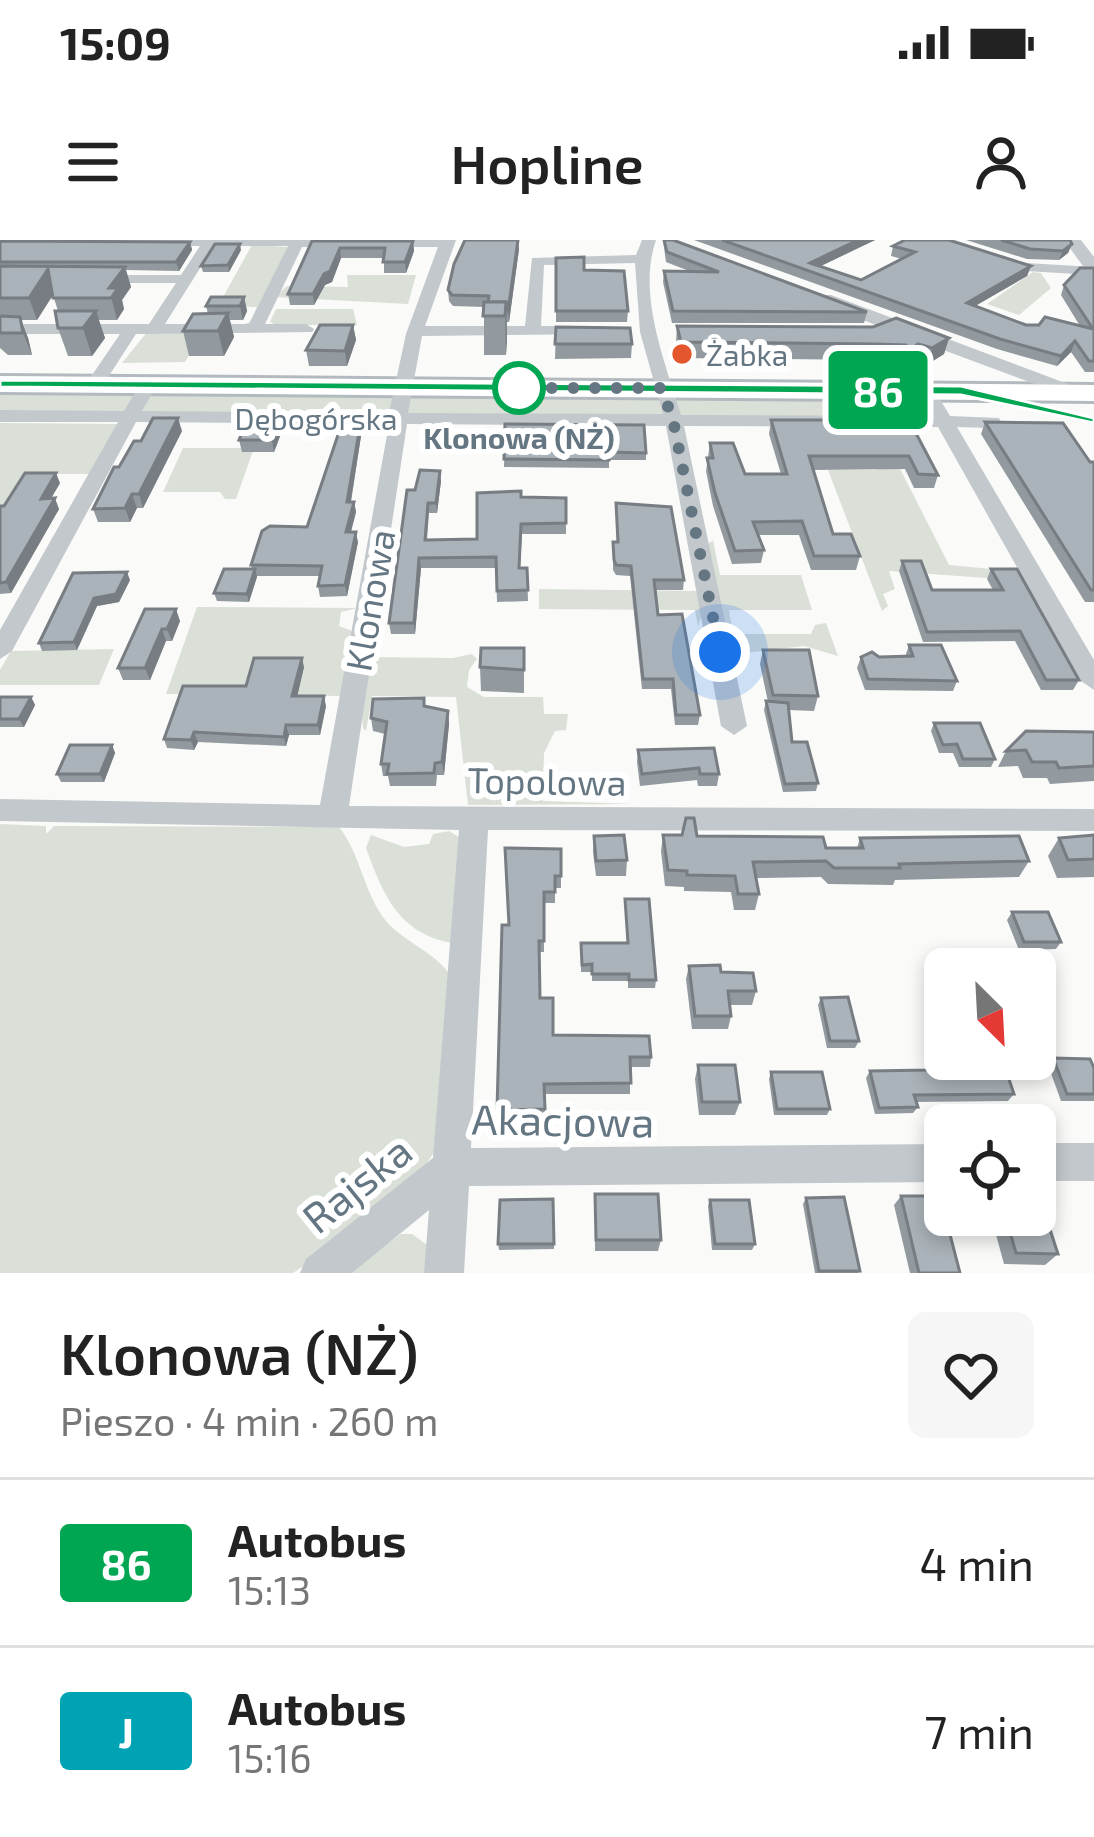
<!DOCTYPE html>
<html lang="pl">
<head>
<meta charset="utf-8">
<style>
  body { margin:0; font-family:"Exo 2",sans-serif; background:#f6f6f6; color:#222; height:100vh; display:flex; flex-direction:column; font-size:45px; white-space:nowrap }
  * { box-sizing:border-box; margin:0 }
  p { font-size:39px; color:#767676 }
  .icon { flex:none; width:66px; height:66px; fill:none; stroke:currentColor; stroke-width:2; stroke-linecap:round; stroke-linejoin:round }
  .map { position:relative; height:1033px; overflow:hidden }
  .details { display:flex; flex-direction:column; background:#fff; flex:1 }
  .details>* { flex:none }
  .badge { padding:0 24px; border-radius:9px; font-size:42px; line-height:78px }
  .needle { width:78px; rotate:156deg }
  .fabs { position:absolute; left:924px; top:708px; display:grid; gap:24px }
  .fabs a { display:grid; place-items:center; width:132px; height:132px; border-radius:18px; background:#fff; box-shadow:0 6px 18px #0003; font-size:60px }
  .you { position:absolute; width:60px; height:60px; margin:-30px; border:9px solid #fff; border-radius:50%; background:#1a73e8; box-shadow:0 0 0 18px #1a73e833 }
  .map>.badge { position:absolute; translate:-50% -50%; box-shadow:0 0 0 6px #fff }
  .round { display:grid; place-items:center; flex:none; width:126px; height:126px; border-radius:18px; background:#f6f6f6 }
  .headline { display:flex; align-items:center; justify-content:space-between; height:204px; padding:0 60px }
  h1 { font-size:57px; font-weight:600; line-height:90px }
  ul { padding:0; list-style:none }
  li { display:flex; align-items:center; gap:36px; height:168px; padding:0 60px; border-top:3px solid #e0e0e0 }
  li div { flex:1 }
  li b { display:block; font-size:45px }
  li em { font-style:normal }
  li .badge { min-width:132px; font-weight:700; text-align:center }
  .status { display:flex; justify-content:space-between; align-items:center; height:84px; padding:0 60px; background:#fff; direction:ltr }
  .status svg { height:33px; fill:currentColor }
  header { display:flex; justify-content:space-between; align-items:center; height:156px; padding:0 60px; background:#fff; font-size:54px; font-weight:600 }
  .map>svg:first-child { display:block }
  .green { fill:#dadfd7 }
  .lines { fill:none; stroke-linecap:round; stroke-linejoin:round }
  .secondary-casing { stroke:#b3babf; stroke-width:6 }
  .minor { fill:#c3c8cc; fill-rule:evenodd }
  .tertiary { fill:#c3c8cc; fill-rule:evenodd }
  .secondary { fill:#fff; fill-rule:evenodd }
  .wall { fill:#929a9f }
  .shaded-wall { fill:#777d82 }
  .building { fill:#aab3b9; stroke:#777d82; stroke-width:3 }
  .line { fill:#00a651; stroke:#fff; stroke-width:3 }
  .walk { stroke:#657683; stroke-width:12; stroke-dasharray:0 21.6 }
  .poi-dot { fill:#e4572e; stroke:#fff; stroke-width:4.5 }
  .stop-dot { fill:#fff; stroke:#00a651; stroke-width:6 }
  .labels { text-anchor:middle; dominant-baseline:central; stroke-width:12; stroke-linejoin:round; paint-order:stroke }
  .far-poi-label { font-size:30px; fill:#657683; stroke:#fff; text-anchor:start }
  .far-street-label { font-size:30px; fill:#657683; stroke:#fff }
  .far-stop-label { font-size:30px; font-weight:bold; fill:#657683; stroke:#fff }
  .street-label { font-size:36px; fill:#657683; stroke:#fff }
  .near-street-label { font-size:42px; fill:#657683; stroke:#fff }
</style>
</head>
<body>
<div class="status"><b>15:09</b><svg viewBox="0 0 49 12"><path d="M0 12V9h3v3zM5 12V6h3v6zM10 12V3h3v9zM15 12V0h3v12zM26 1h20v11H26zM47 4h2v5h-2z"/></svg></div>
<header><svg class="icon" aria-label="menu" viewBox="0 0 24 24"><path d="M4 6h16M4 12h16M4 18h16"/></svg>Hopline<svg class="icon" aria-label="person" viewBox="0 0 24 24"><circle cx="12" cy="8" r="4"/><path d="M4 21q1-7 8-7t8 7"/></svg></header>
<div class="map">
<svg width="1094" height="1033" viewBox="0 0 1094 1033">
  <rect width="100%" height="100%" fill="#fafaf8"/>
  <g class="green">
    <polygon points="252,5 288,7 255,83 242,85 250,82 257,67 218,66"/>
    <polygon points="1033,32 1041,33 1051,48 1019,75 987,64"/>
    <polygon points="347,35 416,35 408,64 275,57 287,46 348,47"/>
    <polygon points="276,69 353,69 357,85 276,85 270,82"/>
    <polygon points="148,91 201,94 185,122 122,123"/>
    <polygon points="0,148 926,159 933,179 0,174"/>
    <polygon points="0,183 120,184 91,234 27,234 0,275"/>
    <polygon points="183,208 254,208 236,259 225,259 220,252 163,252"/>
    <polygon points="891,211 949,325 1024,332 1029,341 889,331 895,349 883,354 888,366 882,371 828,230 876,230"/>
    <polygon points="713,300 720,335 801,335 812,370 729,370 733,394 811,394 815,385 826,383 838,416 804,406 746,413 731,410 707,305"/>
    <polygon points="539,349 696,351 704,369 698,386 695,370 539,369"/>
    <polygon points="197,367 357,368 341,372 339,386 352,391 342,456 166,454"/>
    <polygon points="114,409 99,445 0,445 0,430 11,411"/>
    <polygon points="472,414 477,419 469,430 467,447 484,457 543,457 544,474 568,474 566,490 555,491 544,513 543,561 632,564 468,565 456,457 372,456 366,491 363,488 361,462 369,417 453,418"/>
    <path d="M 0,584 L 46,586 L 46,594 L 54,586 L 339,587 C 361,615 364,654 386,681 C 405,703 434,711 451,736 L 435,911 L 425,926 L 353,992 L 293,1033 L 0,1033 Z"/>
    <path d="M 449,591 L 465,601 L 452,703 C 398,693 383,654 366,608 L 371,595 L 404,607 L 429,604 L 433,594 Z"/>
    <polygon points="401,994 412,994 431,1008 432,1033 347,1033"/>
  </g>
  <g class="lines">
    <defs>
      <polygon id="secondary" points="0,136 1094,145 1094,161 0,152"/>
    </defs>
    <use href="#secondary" class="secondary-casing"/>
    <g class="minor">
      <path d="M 0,0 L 456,0 L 425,86 L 525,86 L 532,18 L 636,15 L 642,0 L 656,0 C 637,54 665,122 681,175 L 932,176 L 917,150 L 926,145 L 932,146 L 950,176 L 999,178 L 1001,182 L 992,188 L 957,187 L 1094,420 L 1094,450 L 1081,441 L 938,187 L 684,186 L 747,486 L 734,495 L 721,486 L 666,186 L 407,184 L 349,566 L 1094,569 L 1094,591 L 488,590 L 471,908 L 945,904 L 945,942 L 469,946 L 464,1033 L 424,1033 L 429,970 L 352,1033 L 300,1033 L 306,1019 L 433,918 L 459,590 L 0,581 L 0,559 L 320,565 L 389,184 L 136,182 L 12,411 L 0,419 L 0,390 L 118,182 L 0,182 L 0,170 L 124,171 L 142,141 L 148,140 L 157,145 L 142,171 L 389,173 L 406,94 L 438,7 L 302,7 L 265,84 L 306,84 L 314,89 L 312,92 L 136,94 L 101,148 L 95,149 L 86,144 L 120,94 L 0,94 L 0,84 L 149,84 L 176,43 L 94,43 L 87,39 L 94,35 L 181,35 L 200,6 L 0,5 ZM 214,6 L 288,6 L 249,84 L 165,84 ZM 635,23 L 640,92 L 663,174 L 408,173 L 422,96 L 598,94 L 598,88 L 592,86 L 541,86 L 544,25 Z"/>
      <polygon points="928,0 950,0 1026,23 1094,27 1094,35 1025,31"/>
      <rect x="1035" y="903" width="59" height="38"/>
    </g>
    <g class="tertiary">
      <polygon points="1064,0 1081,0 1094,17 1094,34 1088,33"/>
      <polygon points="817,55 831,55 1089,152 1078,159 1070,157 817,63"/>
    </g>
    <use href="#secondary" class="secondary"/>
  </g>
  <g class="wall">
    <polygon points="663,0 673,0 867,72 864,83 672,83 663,42 664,31 689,31 666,22"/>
    <polygon points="694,0 875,0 821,26 861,40 902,19 891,16 893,6 1031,26 1027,36 975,66 1026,85 1080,86 1061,55 1064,45 1094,28 1094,132 1085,132 1071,112 1057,126 997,109"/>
    <polygon points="966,0 1070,0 1072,4 1068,13 1059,20 1027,19"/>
    <polygon points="0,1 190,2 192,10 179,31 126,30 131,47 122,60 124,69 117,80 98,80 105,98 92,116 68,116 58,88 58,71 53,55 37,80 21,80 28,98 32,115 8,115 0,108"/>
    <polygon points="312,1 413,1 414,11 406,33 384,33 384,18 341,18 332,42 325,45 314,65 290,65 288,54"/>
    <polygon points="519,9 509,82 507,82 506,115 484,115 484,67 453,66 449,61 448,50"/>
    <polygon points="241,10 229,32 203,32 201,26"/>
    <polygon points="556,18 628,71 627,82 556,82"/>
    <polygon points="244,57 247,71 243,80 230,80 234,97 224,116 189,116 183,91 208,74 206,66"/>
    <polygon points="353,85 356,100 347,126 309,126 306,110"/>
    <polygon points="677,86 949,98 944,114 928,124 914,120 904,127 902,121 870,120 680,118 676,102"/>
    <polygon points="556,87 632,104 631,118 555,119"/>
    <polygon points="279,180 282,191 274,212 242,212 239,200"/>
    <polygon points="771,180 890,188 892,183 938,235 934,248 914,248 905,229 813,230 833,294 860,316 856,330 811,330 799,295 758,295 764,310 761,323 732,324 713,266 706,231 710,203 745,234 781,234 769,194"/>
    <polygon points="985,182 1094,222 1094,362 1085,362 981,194"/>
    <polygon points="505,184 646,213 646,220 609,220 609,228 504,227"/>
    <polygon points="360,186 361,196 351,262 354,262 356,272 351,292 358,302 347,356 320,357 318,346 320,336 257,336 249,362 217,361 214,353 252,329 251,325 307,287"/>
    <polygon points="182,191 143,268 137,268 130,282 98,282 93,269 119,227 141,201"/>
    <polygon points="441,241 437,273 429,273 427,300 477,299 521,257 566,258 566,294 522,294 520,328 527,328 528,361 497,362 496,328 421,328 415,394 391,394 389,383 415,250"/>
    <polygon points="60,243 51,258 59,269 11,353 0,354 0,266"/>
    <polygon points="616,263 684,340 683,350 655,350 658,375 700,475 698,485 675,485 671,449 642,449 630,336 616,335 613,330 613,302 617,302"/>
    <polygon points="902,321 932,350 993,350 987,339 991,329 1079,440 1073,450 1041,450 1015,401 923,402 899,331"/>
    <polygon points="130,340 119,362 97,366 77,410 42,411 39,403"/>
    <polygon points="145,369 180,381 172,401 166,401 150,440 123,440 118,428"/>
    <polygon points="909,405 957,441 953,451 865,450 857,428 861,417 905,417"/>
    <polygon points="524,408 524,453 481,451 480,427"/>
    <polygon points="763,410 818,456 814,471 789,470 792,502 818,543 816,551 783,552 764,470 766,461 768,462 760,424"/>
    <polygon points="304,427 297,456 326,466 320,495 289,495 286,506 198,502 194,510 167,508 164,499 246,446"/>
    <polygon points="0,457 31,457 35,465 24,487 0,487"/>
    <polygon points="425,466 448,471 449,484 444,535 437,535 436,546 390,546 388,536 383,536 381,524 385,494 373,491 371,478"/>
    <polygon points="934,483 995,519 991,527 959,527 953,513 939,513 931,491"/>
    <polygon points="1094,492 1094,541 1050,544 1047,538 1023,538 1018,526 998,527 1006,511"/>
    <polygon points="112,505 115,513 104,542 61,542 57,534"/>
    <polygon points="638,510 719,534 717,546 698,546 697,540 640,546 637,522"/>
    <polygon points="663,595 826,608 857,608 860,598 1029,621 1019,637 895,640 893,645 828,644 821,637 756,638 759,654 755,670 734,670 731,652 684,651 684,647 665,646 661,611"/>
    <polygon points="1094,595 1094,637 1057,638 1048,616 1059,598"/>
    <polygon points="594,596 627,620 626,636 596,636 593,612"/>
    <polygon points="561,609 561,648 555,648 555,663 544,663 544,712 539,712 540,758 553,795 651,817 650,827 630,827 630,854 545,854 545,879 498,880 509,685"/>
    <polygon points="625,659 656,740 655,748 628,748 628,741 592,741 592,732 581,732 581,703 627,703"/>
    <polygon points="1012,672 1061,702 1056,709 1019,710 1007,680"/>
    <polygon points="689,726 721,732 756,751 752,765 730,765 731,776 728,789 692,789 686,739"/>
    <polygon points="821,758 859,801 855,808 827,808 818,765"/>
    <polygon points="939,808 1014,854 1008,861 916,862 918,867 913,873 875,874 866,838 870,831 928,830"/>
    <polygon points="1053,818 1094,828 1094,861 1061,861 1048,825"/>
    <polygon points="698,825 740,862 735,875 699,875 695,839"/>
    <polygon points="771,832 830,869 827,875 774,875 769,839"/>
    <polygon points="595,954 661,1000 658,1011 595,1011"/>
    <polygon points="901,956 960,1033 910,1033 894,965"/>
    <polygon points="806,958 860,1031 858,1033 815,1033 803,964"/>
    <polygon points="553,959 554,1009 499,1010 498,1004"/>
    <polygon points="710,960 755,1004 752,1010 712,1010 708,966"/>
    <polygon points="996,975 1035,975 1058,1014 1045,1025 1004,1024 992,980"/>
  </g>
  <g class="shaded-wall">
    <polygon points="518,0 519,9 509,82 508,71"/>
    <polygon points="858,0 875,0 808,32 810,23"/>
    <polygon points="413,1 414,11 406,33 405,22"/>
    <polygon points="190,2 192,10 179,31 176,22"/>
    <polygon points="240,4 241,10 229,32 228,25"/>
    <polygon points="1072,4 1068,13 1059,20 1063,11"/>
    <polygon points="340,8 341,18 332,42 325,45 314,65 313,54"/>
    <polygon points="1031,26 1027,36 963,73 967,63"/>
    <polygon points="125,27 131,47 122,60 124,69 117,80 109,48"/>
    <polygon points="48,29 56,50 37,80 29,58"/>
    <polygon points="244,57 247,71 243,80 240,66"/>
    <polygon points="506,62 507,101 506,115 505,76"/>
    <polygon points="96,71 105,98 92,116 83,88"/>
    <polygon points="228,73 234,97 224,116 218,91"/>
    <polygon points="20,77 28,98 32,115 23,93"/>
    <polygon points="353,85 356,100 347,126 345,111"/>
    <polygon points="949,98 944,114 928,124 932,108"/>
    <polygon points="1075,101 1071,112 1057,126 1061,116"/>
    <polygon points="918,104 914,120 904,127 909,111"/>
    <polygon points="178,178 182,191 143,268 139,254"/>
    <polygon points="279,180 282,191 274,212 272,200"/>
    <polygon points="360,186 361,196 349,272 347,262"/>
    <polygon points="440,231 441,241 437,273 436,263"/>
    <polygon points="56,233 60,243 45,269 41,259"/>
    <polygon points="132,254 137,268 130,282 125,268"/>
    <polygon points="55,258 59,269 11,353 6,342"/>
    <polygon points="354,262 356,272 348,302 346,292"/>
    <polygon points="356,292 358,302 347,356 345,345"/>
    <polygon points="419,318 421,328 415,394 414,383"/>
    <polygon points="255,329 257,337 249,362 247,354"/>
    <polygon points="127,332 130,340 119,362 97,366 77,410 74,402 94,358"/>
    <polygon points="176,369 180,381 172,401 167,389"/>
    <polygon points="162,389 166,401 150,440 145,428"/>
    <polygon points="302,418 304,427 295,466 292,456"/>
    <polygon points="324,456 326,466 320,495 318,485"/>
    <polygon points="31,457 35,465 24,487 19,479"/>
    <polygon points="448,471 449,484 444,535 442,522"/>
    <polygon points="286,485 289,495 286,506 284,497"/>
    <polygon points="194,492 198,502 194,510 191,500"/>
    <polygon points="112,505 115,513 104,542 100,534"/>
  </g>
  <g class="building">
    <polygon points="465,0 518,0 508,71 506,71 506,62 488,62 489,56 452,55 448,50 454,24"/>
    <polygon points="664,0 673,0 867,72 673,71 664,31 719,32 667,12"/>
    <polygon points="722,0 858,0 810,23 861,40 915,12 893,6 905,0 949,0 1031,26 967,63 1026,85 1039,85 1045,77 1093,89 1064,45 1080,28 1094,28 1094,121 1089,121 1075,101 1061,116 1000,99"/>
    <polygon points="1001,0 1070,0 1072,4 1063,11 1030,9"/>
    <polygon points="0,1 190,2 176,22 0,22"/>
    <polygon points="312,1 413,1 405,22 383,22 385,8 340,8 330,31 324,34 313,54 288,54"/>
    <polygon points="215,4 240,4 228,25 201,26"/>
    <polygon points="584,17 584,30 624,31 628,71 556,71 556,18"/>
    <polygon points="0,26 125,27 109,48 118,48 111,58 53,58 48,29 29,58 0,58"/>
    <polygon points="211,57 244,57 240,66 206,66"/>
    <polygon points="484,62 506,62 505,76 483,76"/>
    <polygon points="55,71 96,71 83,88 58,88"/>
    <polygon points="228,73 218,91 183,91 193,74"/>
    <polygon points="0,76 20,77 23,93 0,93"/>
    <polygon points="896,78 949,98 932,108 918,104 909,111 906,105 874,104 681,102 677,86 873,87"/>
    <polygon points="320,85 353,85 345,111 306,110"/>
    <polygon points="556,87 630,88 632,104 555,104"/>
    <polygon points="153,178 178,178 139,254 132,254 125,268 93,269 114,227 119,227 134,201 141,201"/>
    <polygon points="908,178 938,235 918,234 909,216 809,216 833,294 851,294 860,316 814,316 802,281 753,282 764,310 735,311 715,253 707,218 713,218 710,203 733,203 745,234 787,234 771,180 857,180 860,187 894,188 892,183"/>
    <polygon points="247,180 279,180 272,200 239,200"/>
    <polygon points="985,182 1063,183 1090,222 1094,222 1094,350 1091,350"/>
    <polygon points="505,184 644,185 646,213 609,212 609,220 504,219"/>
    <polygon points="341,186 360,186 347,262 354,262 346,292 356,292 345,345 318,346 322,326 251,325 262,291 270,286 307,287"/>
    <polygon points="420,230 440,231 436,263 428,263 425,300 477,299 477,253 521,251 521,257 566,258 566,283 521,284 519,328 527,328 528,350 497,351 496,317 419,318 414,383 389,383 407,250 415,250"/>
    <polygon points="25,233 56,233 41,259 55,258 6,342 0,343 0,266 4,266"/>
    <polygon points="616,263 671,267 684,340 654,340 658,375 682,374 700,475 676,475 673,439 643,439 631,326 616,325 614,320 613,302 618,302"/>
    <polygon points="902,321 921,321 932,350 1003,350 991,329 1017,329 1079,440 1046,440 1020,391 927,392"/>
    <polygon points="224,329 255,329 247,354 214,353"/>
    <polygon points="127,332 116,354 94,358 74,402 39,403 73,333"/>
    <polygon points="145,369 176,369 167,389 162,389 145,428 118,428"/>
    <polygon points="909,405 941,405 957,441 868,439 861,417 872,412 879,417 913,416"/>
    <polygon points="481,408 524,408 524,430 480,427"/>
    <polygon points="763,410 809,410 818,456 773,455"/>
    <polygon points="254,418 302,418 292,456 324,456 318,485 286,485 284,497 194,492 191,500 164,499 183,446 246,446"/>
    <polygon points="0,457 31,457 19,479 0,479"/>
    <polygon points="424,458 424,466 448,471 442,522 435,523 434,533 387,534 389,524 381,524 387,482 371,478 373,459"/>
    <polygon points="766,461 788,463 792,502 807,502 818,543 785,544"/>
    <polygon points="934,483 980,483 995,519 963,519 957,504 943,505"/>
    <polygon points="1026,491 1094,492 1094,526 1059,528 1056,522 1032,522 1026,510 1006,511"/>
    <polygon points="70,505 112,505 100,534 57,534"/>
    <polygon points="714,508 719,534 700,534 699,528 642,534 638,510"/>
    <polygon points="686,578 694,578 697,596 823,597 826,608 863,608 860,598 1019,596 1029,621 899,624 900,628 834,628 826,621 753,622 759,654 738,654 735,636 687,635 687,631 668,630 663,595 682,595"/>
    <polygon points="624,595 627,620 596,621 594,596"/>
    <polygon points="1094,595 1094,619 1068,620 1059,598"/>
    <polygon points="505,608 561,609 561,636 555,636 555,652 544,652 544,701 539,701 540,758 553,758 553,795 649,796 651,817 630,817 631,843 544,844 545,869 497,870 502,685 509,685"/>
    <polygon points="625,659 649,659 656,740 629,740 629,734 592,734 592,724 582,725 581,703 628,703"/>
    <polygon points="1012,672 1048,672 1061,702 1024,702"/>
    <polygon points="720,725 721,732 753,733 756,751 728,751 731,776 695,776 689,726"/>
    <polygon points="848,757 859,801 830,801 821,758"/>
    <polygon points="939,808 945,808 945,819 1002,819 1014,854 914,855 918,867 879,868 870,831 929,830"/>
    <polygon points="1053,818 1090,819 1094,828 1094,854 1067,854"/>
    <polygon points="698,825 735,825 740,862 702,862"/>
    <polygon points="771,832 822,832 830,869 777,869"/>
    <polygon points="595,954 658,954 661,1000 596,1000"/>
    <polygon points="901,956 940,956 960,1033 919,1033"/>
    <polygon points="844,957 860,1031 819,1031 806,958"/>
    <polygon points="553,959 554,1004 498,1004 500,960"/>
    <polygon points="710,960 749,960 755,1004 715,1004"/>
    <polygon points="1035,968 1043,968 1058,1014 1016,1013 1005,975 1035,975"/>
  </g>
  <polygon class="line" points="0,140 961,146 1094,178 1094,183 961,155 0,147"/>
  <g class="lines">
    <polyline class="walk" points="519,148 503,148 662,148 674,185 720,412"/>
  </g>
  <circle class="poi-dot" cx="682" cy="114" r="12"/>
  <circle class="stop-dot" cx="519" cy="148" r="24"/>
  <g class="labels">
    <g class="far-poi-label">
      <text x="706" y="114">Żabka</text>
    </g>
    <g class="far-street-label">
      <text x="316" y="178">Dębogórska</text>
    </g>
    <g class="far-stop-label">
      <text x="519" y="197">Klonowa (NŻ)</text>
    </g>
    <g class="street-label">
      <text transform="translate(369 360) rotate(-80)">Klonowa</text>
      <text transform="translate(547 540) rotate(1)">Topolowa</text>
    </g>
    <g class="near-street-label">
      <text transform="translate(563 879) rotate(1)">Akacjowa</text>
      <text transform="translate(356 943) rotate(-39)">Rajska</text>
    </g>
  </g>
</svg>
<div class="fabs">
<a><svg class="needle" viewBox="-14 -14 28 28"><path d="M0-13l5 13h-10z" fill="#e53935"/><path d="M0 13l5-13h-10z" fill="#767676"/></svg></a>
<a><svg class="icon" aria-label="locate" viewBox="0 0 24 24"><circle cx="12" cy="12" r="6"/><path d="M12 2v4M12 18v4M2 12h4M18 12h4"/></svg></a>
</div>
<div class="you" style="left:720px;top:412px"></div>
<b class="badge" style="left:878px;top:150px;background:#00a651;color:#fff">86</b>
</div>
<section class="details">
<div class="headline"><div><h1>Klonowa (NŻ)</h1><p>Pieszo · 4 min · 260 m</p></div><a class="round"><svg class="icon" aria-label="heart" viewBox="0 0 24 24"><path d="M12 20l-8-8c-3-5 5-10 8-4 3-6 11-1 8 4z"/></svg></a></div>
<ul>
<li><span class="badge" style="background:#00a651;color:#fff">86</span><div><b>Autobus</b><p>15:13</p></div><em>4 min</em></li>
<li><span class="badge" style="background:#00a3b4;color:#fff">J</span><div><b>Autobus</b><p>15:16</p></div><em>7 min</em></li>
</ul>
</section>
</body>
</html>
